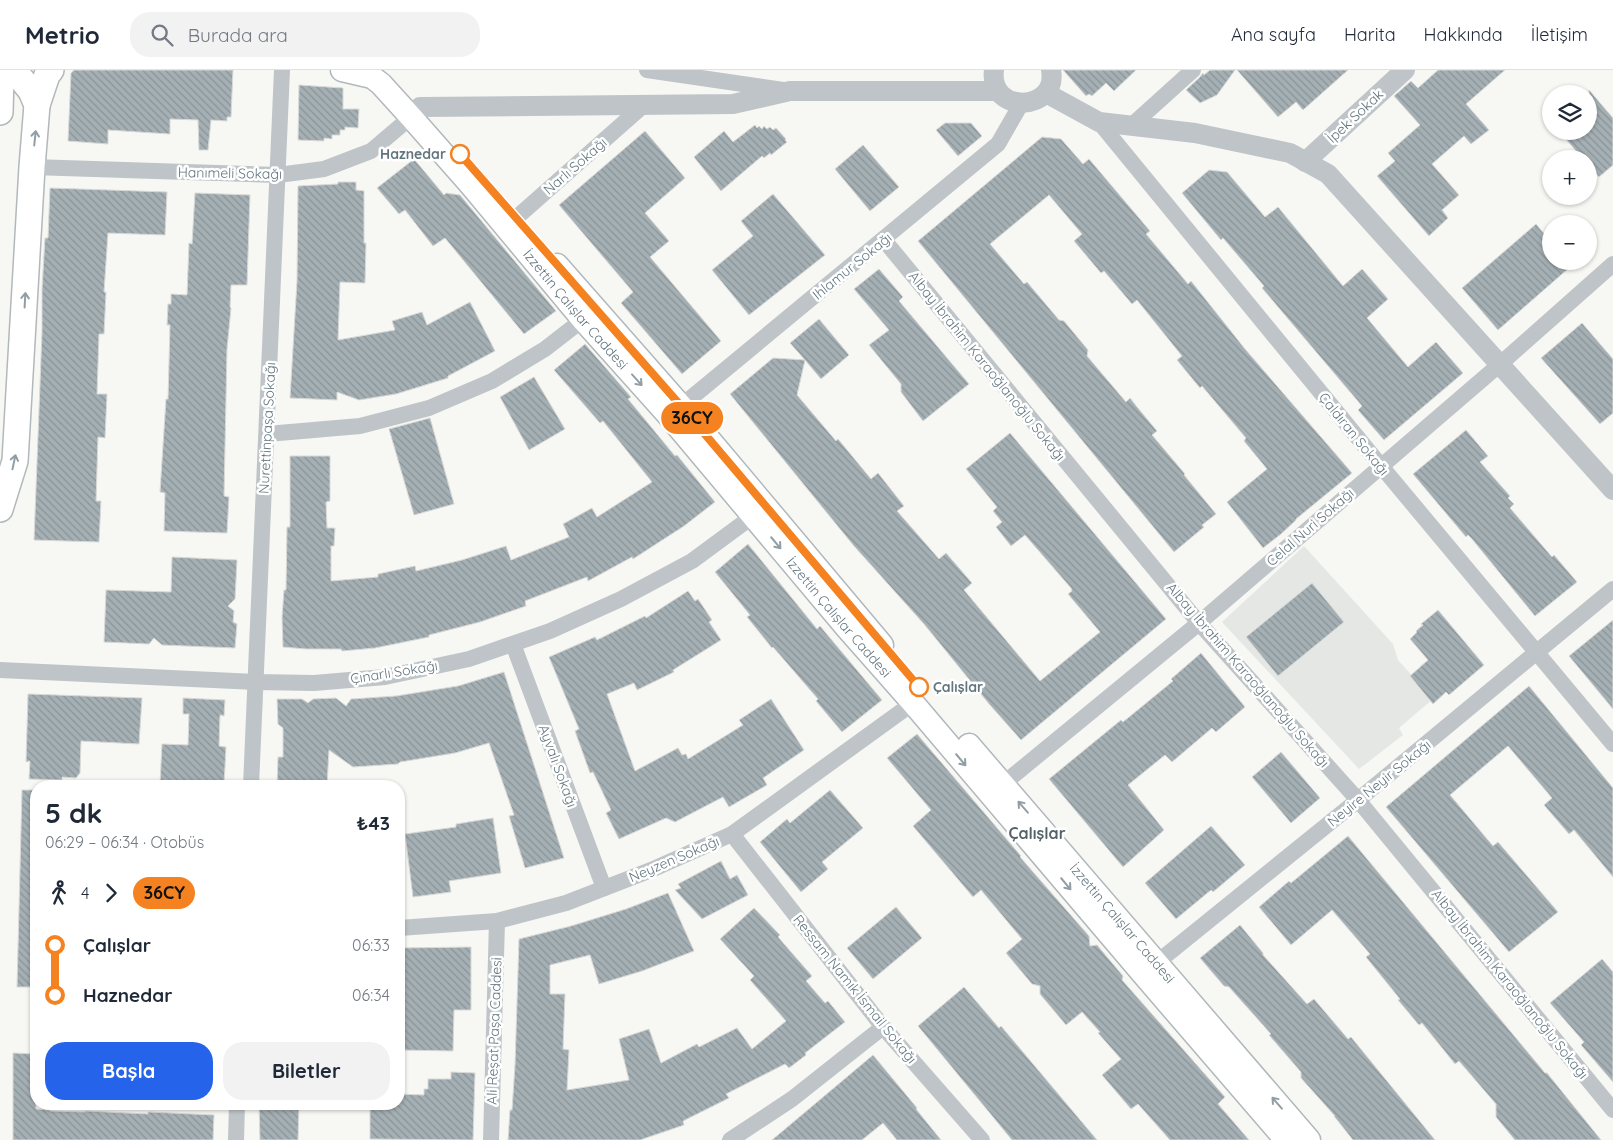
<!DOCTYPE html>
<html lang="tr">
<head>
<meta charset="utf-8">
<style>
  body { margin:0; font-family:Quicksand,sans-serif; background:#f2f2f3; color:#1f2937; height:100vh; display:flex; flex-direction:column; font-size:19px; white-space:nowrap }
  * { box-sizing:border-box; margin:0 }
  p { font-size:16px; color:#747a83 }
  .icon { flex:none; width:28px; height:28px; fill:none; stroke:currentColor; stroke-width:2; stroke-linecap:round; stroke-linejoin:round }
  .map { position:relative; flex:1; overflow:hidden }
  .details { position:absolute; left:30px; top:710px; width:375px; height:330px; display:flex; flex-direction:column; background:#fff; border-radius:20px; box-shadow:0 1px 4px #0004 }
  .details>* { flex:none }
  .badge { padding:0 10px; border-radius:16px; font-size:18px; line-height:32px }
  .tools { position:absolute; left:1542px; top:15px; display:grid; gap:10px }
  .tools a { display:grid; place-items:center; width:55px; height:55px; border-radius:50%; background:#fff; box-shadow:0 1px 4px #0004; font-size:25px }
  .map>.badge { position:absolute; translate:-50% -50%; box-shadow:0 0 0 2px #fff }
  .legs { display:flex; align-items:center; gap:8px; height:55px; padding:0 15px; font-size:16px }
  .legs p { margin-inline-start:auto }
  .overview { display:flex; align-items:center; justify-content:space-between; height:85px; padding:0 15px }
  h1 { font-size:28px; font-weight:700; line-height:38px }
  .cta { display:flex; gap:10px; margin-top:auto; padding:10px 15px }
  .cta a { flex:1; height:58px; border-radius:20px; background:#2563eb; color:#fff; font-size:20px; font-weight:700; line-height:58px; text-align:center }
  .cta a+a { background:#f2f2f3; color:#1f2937 }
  ul { padding:0 15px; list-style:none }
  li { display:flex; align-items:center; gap:18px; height:50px; font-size:19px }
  li i { display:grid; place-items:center; width:8px; height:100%; margin:0 6px; background:currentColor }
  li i::after { content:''; width:12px; height:12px; margin:-6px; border:4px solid; border-radius:50%; background:#fff }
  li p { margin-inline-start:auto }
  li:first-child i { background:linear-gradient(#0000 50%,currentColor 0) }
  li:last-child i { background:linear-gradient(currentColor 50%,#0000 0) }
  header { display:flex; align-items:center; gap:30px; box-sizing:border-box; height:70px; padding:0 25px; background:#fff; border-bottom:1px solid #e0e1e3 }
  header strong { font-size:24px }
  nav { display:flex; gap:28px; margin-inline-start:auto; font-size:18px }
  .search { width:350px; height:45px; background:#f2f2f3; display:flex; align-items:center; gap:12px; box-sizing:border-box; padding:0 18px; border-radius:20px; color:#747a83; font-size:19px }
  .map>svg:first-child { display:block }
  .built { fill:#e5e7e5 }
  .building { fill:url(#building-back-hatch); stroke:#d9d9d7 }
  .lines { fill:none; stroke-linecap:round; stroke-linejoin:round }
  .secondary-casing { stroke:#b0b8bb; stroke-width:25 }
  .primary-casing { stroke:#b2b8bb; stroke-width:28 }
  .minor { stroke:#bec4c7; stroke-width:16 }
  .tertiary { stroke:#bec4c7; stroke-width:20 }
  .secondary { stroke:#fff; stroke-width:22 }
  .primary { stroke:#fff; stroke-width:25 }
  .oneway { stroke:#919fa5 }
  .line-1-casing { stroke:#fff; stroke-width:11 }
  .line-1 { stroke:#f58220; stroke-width:8 }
  .stop-1-dot { fill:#fff; stroke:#f58220; stroke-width:2.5 }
  .labels { text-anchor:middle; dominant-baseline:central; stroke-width:5; stroke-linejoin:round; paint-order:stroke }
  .street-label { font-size:14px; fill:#62767f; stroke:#fff }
  .stop-label { font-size:14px; font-weight:bold; fill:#62767f; stroke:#fff; text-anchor:end }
  .quarter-label { font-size:16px; font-weight:bold; fill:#54636a; stroke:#fff }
</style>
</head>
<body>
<header>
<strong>Metrio</strong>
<div class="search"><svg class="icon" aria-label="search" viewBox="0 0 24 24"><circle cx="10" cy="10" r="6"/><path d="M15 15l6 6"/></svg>Burada ara</div>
<nav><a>Ana sayfa</a><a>Harita</a><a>Hakkında</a><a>İletişim</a></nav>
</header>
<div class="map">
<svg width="1613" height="1070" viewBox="0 0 1613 1070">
  <defs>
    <pattern id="building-back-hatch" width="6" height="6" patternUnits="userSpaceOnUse" patternTransform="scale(1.25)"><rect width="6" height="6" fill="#a5b0b4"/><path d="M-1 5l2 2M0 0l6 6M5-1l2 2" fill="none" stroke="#8a9498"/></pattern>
  </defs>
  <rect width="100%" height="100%" fill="#f7f7f4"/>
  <polygon class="built" points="1304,476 1393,574 1398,590 1433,629 1399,658 1403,665 1359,699 1222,552"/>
  <g class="building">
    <polygon points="74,0 233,0 231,47 227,47 227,51 211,50 208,80 199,80 198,50 170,49 170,64 108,60 108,74 68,71 71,3"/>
    <polygon points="1063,0 1136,0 1114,21 1106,13 1092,26 1089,24 1086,26"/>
    <polygon points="1210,0 1235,0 1217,25 1200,33 1186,20 1200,7 1203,3 1204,5"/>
    <polygon points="1237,0 1348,0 1303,40 1296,32 1278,47"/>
    <polygon points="1438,0 1505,0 1466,34 1489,60 1471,74 1464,66 1432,94 1459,125 1442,140 1448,148 1429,166 1377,106 1395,91 1388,83 1420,55 1394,26 1411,11 1418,18"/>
    <polygon points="299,15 343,18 343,39 359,39 358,58 345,57 345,60 340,60 340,65 332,65 332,69 324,68 324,71 298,70"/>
    <polygon points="1589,20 1613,48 1613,95 1599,107 1589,95 1589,89 1583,89 1559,61 1589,61"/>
    <polygon points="945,53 971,53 982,66 958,86 936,60"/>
    <polygon points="755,55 757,58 759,56 762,59 764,56 767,59 770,57 773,60 776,58 786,69 785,70 787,72 771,85 770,83 764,88 762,86 721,121 694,87 724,61 733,72"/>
    <polygon points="645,61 685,108 645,143 669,171 650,187 721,271 682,304 621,233 633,222 559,135"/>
    <polygon points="1042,67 1061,69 1083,94 1089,89 1150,161 1146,164 1188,214 1191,211 1245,279 1352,403 1296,449 1296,450 1281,464 1263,478 1227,432 1267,399 1244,371 1246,368 1202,316 1200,318 1177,290 1182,286 1137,230 1132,234 1104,201 1101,203 1074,171 1082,164 1049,125 990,174 1024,214 1027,212 1059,250 1064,251 1088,280 1087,286 1126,332 1130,328 1137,337 1157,361 1152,365 1185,404 1184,405 1216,444 1202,455 1204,457 1174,482 918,171"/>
    <polygon points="863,75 899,117 870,141 835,99"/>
    <polygon points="414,89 444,125 446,123 460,125 556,241 524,264 445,168 433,176 405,140 399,144 377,118"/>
    <polygon points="1209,100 1227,102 1265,147 1278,137 1343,216 1362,199 1388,229 1367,248 1408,297 1436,272 1463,303 1384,370 1358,340 1362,336 1262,218 1264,216 1223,168 1221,170 1182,123"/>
    <polygon points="338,112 356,112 356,120 364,121 364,173 366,173 365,213 340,212 338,270 395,260 392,251 422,242 427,255 470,232 495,281 448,306 448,308 396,324 359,330 337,322 337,330 290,328 297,211 298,116 338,114"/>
    <polygon points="50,118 167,122 165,165 108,163 104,222 106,222 104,264 99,264 97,324 107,324 105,368 98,367 96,431 101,431 99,472 34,470 42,262 42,219 45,168 48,168"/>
    <polygon points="195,123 250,125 247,215 231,215 230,237 231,238 227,279 224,426 229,427 227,463 164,461 165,423 160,422 166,329 168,329 170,255 167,255 168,234 171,234 171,224 187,225 189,173 192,174"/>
    <polygon points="773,124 825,185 749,245 712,200 753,166 741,151"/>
    <polygon points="1536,154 1551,172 1551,191 1577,191 1498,260 1462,218"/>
    <polygon points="879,199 903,227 899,231 969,314 923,351 901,322 901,314 869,275 889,260 854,219"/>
    <polygon points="819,249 849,285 821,309 805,290 797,325 836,371 838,369 871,409 878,403 904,436 897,441 939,489 946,483 972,513 964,520 1040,611 1100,562 1068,524 1072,521 1071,518 1025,465 1011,476 996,457 1002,452 993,441 997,437 966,399 1010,363 1166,549 1021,670 990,635 924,554 854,476 730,324 773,288 805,290 790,273"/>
    <polygon points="1582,253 1613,289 1613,343 1600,354 1541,288"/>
    <polygon points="585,274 631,327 628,329 675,386 677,385 715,432 684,456 633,489 632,487 588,511 587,507 525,531 526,536 480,552 429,565 429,567 375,578 342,581 341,579 306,579 283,577 282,548 284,520 286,520 287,457 290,457 290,386 330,386 330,431 326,432 327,458 335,458 334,476 331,476 331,511 378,507 378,504 415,496 416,501 462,490 506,476 511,490 569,467 563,454 592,438 597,447 652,412 603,351 600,353 554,300"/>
    <polygon points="534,307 565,359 529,380 500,327"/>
    <polygon points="430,348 454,434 414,445 389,359"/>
    <polygon points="1466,360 1488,386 1480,392 1510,426 1508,428 1514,434 1510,438 1552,487 1554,485 1577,512 1535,546 1472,469 1468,465 1466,467 1413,404"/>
    <polygon points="748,474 817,559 820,556 882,630 842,662 816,631 818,629 773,577 772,578 747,547 750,545 715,502"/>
    <polygon points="172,487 237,490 235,529 228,536 234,541 233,552 237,554 235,578 162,575 154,568 149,574 104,572 106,520 171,522"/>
    <polygon points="1312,513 1344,552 1278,606 1246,567"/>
    <polygon points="688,521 695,531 698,529 712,550 709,552 721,570 673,600 674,602 637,620 634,613 607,624 635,701 678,678 682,685 686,684 688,689 743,655 739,650 771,629 804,680 763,708 767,715 729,737 723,727 675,752 666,748 619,769 606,743 611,740 593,702 590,703 575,661 579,659 549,587 595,567 597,570 645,546 646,548"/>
    <polygon points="1438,540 1484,595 1449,625 1446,622 1433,634 1410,606 1428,590 1410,569 1417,562 1416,561 1423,555 1421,554"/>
    <polygon points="1613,550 1613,639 1569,586"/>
    <polygon points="1201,583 1245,637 1216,662 1212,658 1172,692 1165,685 1128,715 1164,760 1123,797 1049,709 1121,650 1123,652 1173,611 1171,609"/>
    <polygon points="504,602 564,788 525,798 509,746 514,745 489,673 455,683 400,692 398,694 353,697 329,680 327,716 277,716 278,687 283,687 283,658 278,654 277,629 302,629 308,633 313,629 336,628 346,636 351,629 396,626 458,616"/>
    <polygon points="1529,616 1613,718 1613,807 1574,760 1569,764 1544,735 1552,728 1508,676 1450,725 1493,776 1498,772 1558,842 1509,882 1386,737"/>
    <polygon points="28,624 142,628 139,674 81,671 80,703 76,708 62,707 62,710 29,709 30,691 26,692"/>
    <polygon points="183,628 225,630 224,646 220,645 219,676 226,677 224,716 160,714 162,674 188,675 189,644 183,644"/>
    <polygon points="917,664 1021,786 1020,787 1089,866 1090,876 1097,875 1123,906 1122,910 1225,1027 1218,1034 1249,1070 1170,1070 1138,1034 1131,1039 1102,1005 1121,989 1098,963 1100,962 1082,942 1066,955 1040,924 1040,916 1032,914 1006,883 1022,869 981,820 973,827 913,756 931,740 887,688"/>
    <polygon points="1281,682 1320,728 1291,753 1252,707"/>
    <polygon points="22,720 36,720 36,917 17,917"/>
    <polygon points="830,720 863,758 822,792 828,799 801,822 760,772 787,749 790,753"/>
    <polygon points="493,748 501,803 449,811 451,822 413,827 405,764 456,757 456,754"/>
    <polygon points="1211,756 1245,795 1213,822 1211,820 1176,849 1145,813"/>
    <polygon points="1348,766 1545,1003 1547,1003 1601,1070 1515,1070 1496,1047 1496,1034 1459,991 1455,994 1422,953 1419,955 1398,930 1400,929 1366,887 1370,884 1332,840 1291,875 1259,837 1289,811 1291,813"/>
    <polygon points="721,791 730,809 737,805 748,825 702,849 675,820 681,818 678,814"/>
    <polygon points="668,823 694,881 642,901 599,914 590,885 550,895 550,924 565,924 563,979 569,980 567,1020 629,1010 619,969 649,959 661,993 697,974 699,977 737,958 752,979 786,951 750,910 754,906 720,869 754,838 780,865 778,867 812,906 806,911 825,933 828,931 845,952 805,983 806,985 789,998 785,994 726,1024 729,1028 683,1051 684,1055 640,1070 508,1070 510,1040 512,1040 515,995 519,869 571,856 626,839"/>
    <polygon points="896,837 922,868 873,909 847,878"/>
    <polygon points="1240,855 1263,883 1263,885 1307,934 1314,929 1348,969 1351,967 1435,1070 1353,1070 1334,1046 1335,1046 1301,1008 1301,1002 1269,965 1271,964 1229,917 1224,916 1200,888"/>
    <polygon points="471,877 471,940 454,940 453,981 399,980 399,878"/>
    <polygon points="1602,889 1613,902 1613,1012 1581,975 1584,972 1550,933"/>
    <polygon points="964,917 999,958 1001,956 1097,1070 1012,1070 918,956"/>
    <polygon points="13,983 36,984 36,1039 50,1040 50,1041 85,1042 85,1041 148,1044 148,1042 214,1045 213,1070 13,1070"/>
    <polygon points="873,985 917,1038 916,1039 941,1070 897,1070 883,1053 862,1070 772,1070"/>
    <polygon points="451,1002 475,1003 473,1070 370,1069 370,1034 399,1034 399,1024 424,1025 424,1019 428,1019 428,1009 451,1009"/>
    <polygon points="259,1034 299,1034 298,1070 260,1070"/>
  </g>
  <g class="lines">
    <defs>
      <g id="secondary">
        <path id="s1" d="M 342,0 L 372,7 L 381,14 L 411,47 L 470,114 L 584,251 L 669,346 L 846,557 L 913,633 L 1143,904 L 1286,1070"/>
        <polyline points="557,195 681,336 882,575"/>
        <path id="s2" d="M 969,675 L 1309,1070"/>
      </g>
      <g id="primary">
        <polyline points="14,0 31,21 37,35"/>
        <polyline points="0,42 1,7"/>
        <polyline points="0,439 15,391 32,97 37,35 47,5 51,0"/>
      </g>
    </defs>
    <use href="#secondary" class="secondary-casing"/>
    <use href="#primary" class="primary-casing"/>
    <g class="minor">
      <polyline points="647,0 783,20"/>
      <polyline points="1099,52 1381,396 1613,674"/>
      <polyline points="1131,56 1193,0"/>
      <polyline points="32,97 278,105 324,99 371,81 411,47"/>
      <polyline points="507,160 516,148 645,34"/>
      <polyline points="884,170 1199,553 1358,730 1613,1040"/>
      <polyline points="674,342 998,74 1021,34"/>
      <polyline points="267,364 360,356 429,338 492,311 545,279 590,244"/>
      <polyline points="513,574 604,818"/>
      <polyline points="0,600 256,612 314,613 385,607 469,589 550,561 621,529 692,491 753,446"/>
      <polyline points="1003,714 1199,553 1499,295 1613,194"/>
      <polyline points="251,716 282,0"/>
      <polyline points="732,764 883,957 982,1070"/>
      <polyline points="399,858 497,851 566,833 651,800 732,764 913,633"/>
      <polyline points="1149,899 1358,730 1613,519"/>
      <polyline points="236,1070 237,1034"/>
      <polyline points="491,1070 497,851"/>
      <polyline points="730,1070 792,1029 883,957"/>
    </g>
    <g class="tertiary">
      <path d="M 994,0 C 988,45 1059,42 1051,0"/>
      <polyline points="1046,23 1099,52 1195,63 1290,83 1328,104 1613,420"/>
      <polyline points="411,47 420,37 733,34 790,21 998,21"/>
      <polyline points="1305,92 1405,0"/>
    </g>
    <use href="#secondary" class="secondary"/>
    <use href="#primary" class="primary"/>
  </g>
  <defs><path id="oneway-shaft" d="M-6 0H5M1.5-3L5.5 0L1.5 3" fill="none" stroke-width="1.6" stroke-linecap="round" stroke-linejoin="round" transform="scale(1.25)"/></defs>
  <g class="oneway">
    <use href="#oneway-shaft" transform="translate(35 68) rotate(-84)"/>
    <use href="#oneway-shaft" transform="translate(25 230) rotate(-87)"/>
    <use href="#oneway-shaft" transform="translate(637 310) rotate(48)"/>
    <use href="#oneway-shaft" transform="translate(14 392) rotate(-78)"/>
    <use href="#oneway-shaft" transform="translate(776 473) rotate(50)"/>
    <use href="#oneway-shaft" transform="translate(961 690) rotate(50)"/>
    <use href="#oneway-shaft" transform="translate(1023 737) rotate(-131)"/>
    <use href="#oneway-shaft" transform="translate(1066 814) rotate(50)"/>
    <use href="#oneway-shaft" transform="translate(1277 1033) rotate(-131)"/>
  </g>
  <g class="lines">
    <defs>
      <polyline id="line-1" points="460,84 681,336 919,617"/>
    </defs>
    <use href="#line-1" class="line-1-casing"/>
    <use href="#line-1" class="line-1"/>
  </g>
  <g class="stop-1-dot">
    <circle cx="460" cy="84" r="9"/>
    <circle cx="919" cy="617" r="9"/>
  </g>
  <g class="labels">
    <g class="street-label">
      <text transform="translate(1355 46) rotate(-43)">İpek Sokak</text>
      <text transform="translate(575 96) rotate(-41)">Narlı Sokağı</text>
      <text transform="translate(230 103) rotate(1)">Hanımeli Sokağı</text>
      <text transform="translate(852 196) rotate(-39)">Ihlamur Sokağı</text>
      <text stroke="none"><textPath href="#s1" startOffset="340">İzzettin Çalışlar Caddesi</textPath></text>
      <text transform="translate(987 296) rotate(51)">Albay İbrahim Karaoğlanoğlu Sokağı</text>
      <text transform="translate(267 358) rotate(-87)">Nurettinpaşa Sokağı</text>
      <text transform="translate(1354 364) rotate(51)">Çaldıran Sokağı</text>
      <text transform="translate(1310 457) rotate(-41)">Celal Nuri Sokağı</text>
      <text stroke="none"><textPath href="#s1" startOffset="745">İzzettin Çalışlar Caddesi</textPath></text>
      <text transform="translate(394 602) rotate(-9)">Çınarlı Sokağı</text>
      <text transform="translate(1248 605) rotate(49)">Albay İbrahim Karaoğlanoğlu Sokağı</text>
      <text transform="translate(558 696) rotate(70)">Ayvalı Sokağı</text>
      <text transform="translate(1379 713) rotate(-39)">Neyire Neyir Sokağı</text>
      <text transform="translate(674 789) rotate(-23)">Neyzen Sokağı</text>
      <text stroke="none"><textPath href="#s2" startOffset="235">İzzettin Çalışlar Caddesi</textPath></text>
      <text transform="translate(1510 914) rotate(51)">Albay İbrahim Karaoğlanoğlu Sokağı</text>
      <text transform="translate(855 919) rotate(51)">Ressam Namık İsmail Sokağı</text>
      <text transform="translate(494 961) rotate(-88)">Ali Reşat Paşa Caddesi</text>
    </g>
    <g class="stop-label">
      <text x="446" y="84">Haznedar</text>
      <text x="933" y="617" text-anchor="start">Çalışlar</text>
    </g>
    <g class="quarter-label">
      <text x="1037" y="763">Çalışlar</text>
    </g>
  </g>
</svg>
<div class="tools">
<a><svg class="icon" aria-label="layers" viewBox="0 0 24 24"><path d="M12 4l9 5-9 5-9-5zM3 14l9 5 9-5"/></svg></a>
<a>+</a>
<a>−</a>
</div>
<b class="badge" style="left:692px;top:348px;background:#f58220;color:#111">36CY</b>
<section class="details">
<div class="overview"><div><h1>5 dk</h1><p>06:29 – 06:34 · Otobüs</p></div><b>₺43</b></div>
<div class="legs"><svg class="icon" aria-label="walk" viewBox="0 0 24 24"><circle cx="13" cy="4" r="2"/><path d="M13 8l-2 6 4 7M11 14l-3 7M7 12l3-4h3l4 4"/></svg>4<svg class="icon" aria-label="forward" viewBox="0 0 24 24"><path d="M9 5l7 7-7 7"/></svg><b class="badge" style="background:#f58220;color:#111">36CY</b></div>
<ul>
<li><i style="color:#f58220"></i><b>Çalışlar</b><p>06:33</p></li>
<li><i style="color:#f58220"></i><b>Haznedar</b><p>06:34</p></li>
</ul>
<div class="cta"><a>Başla</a><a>Biletler</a></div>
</section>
</div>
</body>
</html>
